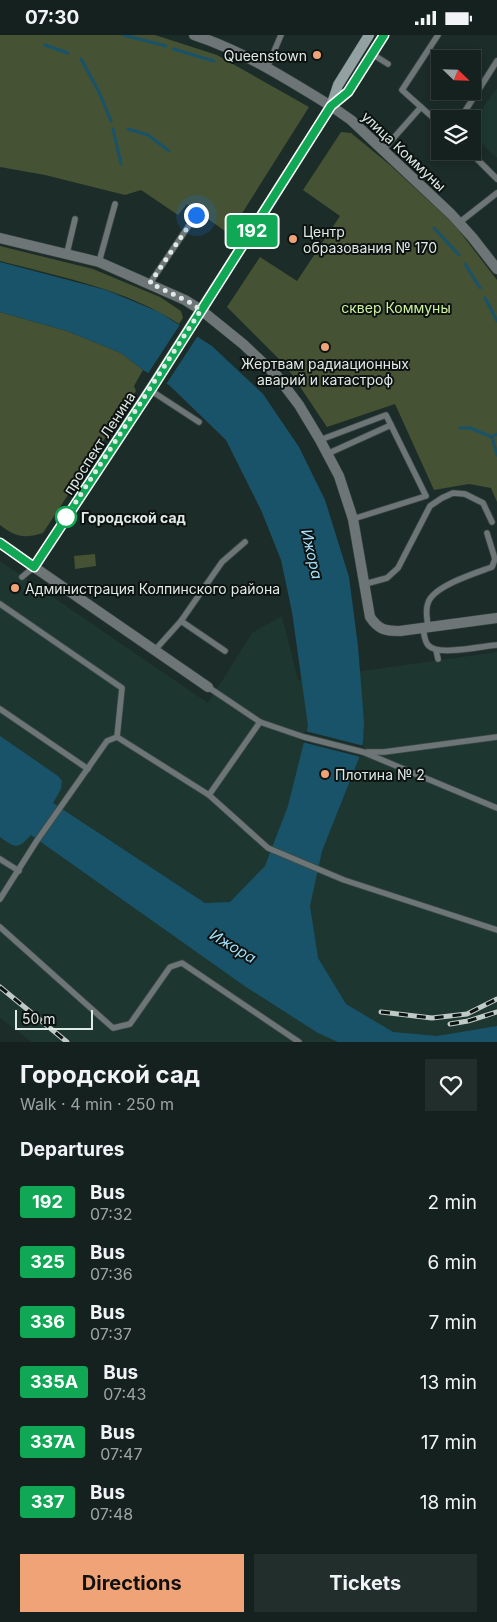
<!DOCTYPE html>
<html lang="en">
<head>
<meta charset="utf-8">
<style>
  body { margin:0; font-family:Inter,sans-serif; background:#222e2b; color:#f1f3f6; height:100vh; display:flex; flex-direction:column; font-size:19px; white-space:nowrap }
  * { box-sizing:border-box; margin:0 }
  p { font-size:16px; color:#9da3a4 }
  .icon { flex:none; width:28px; height:28px; fill:none; stroke:currentColor; stroke-width:2; stroke-linecap:round; stroke-linejoin:round }
  .map { position:relative; height:1007px; overflow:hidden }
  .side { display:flex; flex-direction:column; background:#15211e; flex:1 }
  .side>* { flex:none }
  .badge { padding:0 10px; border-radius:4px; font-size:18px; line-height:32px }
  .needle { width:32px; rotate:113deg }
  .controls { position:absolute; left:431px; top:15px; display:grid; gap:10px }
  .controls a { display:grid; place-items:center; width:50px; height:50px; border-radius:0px; background:#15211e; box-shadow:0 2px 8px #0003,0 0 0 1px #343e3c; font-size:25px }
  .scale { position:absolute; left:15px; bottom:12px; width:78px; box-sizing:border-box; padding-left:5px; border:2px solid #dfe9e6; border-top:0; font-size:14px; line-height:18px; white-space:nowrap; color:#dfe9e6; -webkit-text-stroke:4px #0c1311; paint-order:stroke }
  .you { position:absolute; width:25px; height:25px; margin:-12px; border:4px solid #fff; border-radius:50%; background:#1a73e8; box-shadow:0 0 0 8px #1a73e833 }
  .map>.badge { position:absolute; translate:-50% -50%; box-shadow:0 0 0 2px #fff }
  h2 { padding:0 20px; font-size:19px; line-height:45px }
  .round { display:grid; place-items:center; flex:none; width:52px; height:52px; border-radius:0px; background:#222e2b }
  .summary { display:flex; align-items:center; justify-content:space-between; height:85px; padding:0 20px }
  h1 { font-size:24px; font-weight:700; line-height:38px }
  .action { display:flex; gap:10px; margin-top:auto; padding:10px 20px }
  .action a { flex:1; height:58px; border-radius:0px; background:#efa377; color:#111; font-size:20px; font-weight:700; line-height:58px; text-align:center }
  .action a+a { background:#222e2b; color:#f1f3f6 }
  ul { padding:0; list-style:none }
  li { display:flex; align-items:center; gap:15px; height:60px; padding:0 20px }
  li div { flex:1 }
  li b { display:block; font-size:19px }
  li em { font-style:normal }
  li .badge { min-width:55px; font-weight:700; text-align:center }
  .status { display:flex; justify-content:space-between; align-items:center; height:35px; padding:0 25px; background:#15211e; direction:ltr }
  .status svg { height:14px; fill:currentColor }
  .map>svg:first-child { display:block }
  .built { fill:#1e3630 }
  .green { fill:#455233 }
  .water { fill:#19536a }
  .pier { fill:#1c2c28 }
  .lines { fill:none; stroke-linecap:round; stroke-linejoin:round }
  .stream { stroke:#19536a; stroke-width:3 }
  .service-casing { stroke:#3b4a46; stroke-width:7 }
  .minor-casing { stroke:#3b4a46; stroke-width:11 }
  .tertiary-casing { stroke:#3b4a46; stroke-width:11 }
  .secondary-casing { stroke:#3b4a46; stroke-width:11 }
  .service { stroke:#6d7576; stroke-width:5.5 }
  .minor { stroke:#6d7576; stroke-width:10 }
  .tertiary { stroke:#6d7576; stroke-width:10 }
  .secondary { stroke:#93a1a2; stroke-width:10 }
  .rail-casing { stroke:#bfcac6; stroke-width:5 }
  .rail { stroke:#0c1311; stroke-width:3; stroke-dasharray:9; stroke-linecap:butt }
  .line-casing { stroke:#fff; stroke-width:11 }
  .line { stroke:#10a855; stroke-width:8 }
  .walk { stroke:#dfe9e6; stroke-width:5; stroke-dasharray:0 9 }
  .poi-dot { fill:#efa377; stroke:#0c1311; stroke-width:2 }
  .stop-dot { fill:#fff; stroke:#10a855; stroke-width:2.5 }
  .labels { text-anchor:middle; dominant-baseline:central; stroke-width:4; stroke-linejoin:round; paint-order:stroke }
  .poi-label { font-size:14px; fill:#dfe9e6; stroke:#0c1311; text-anchor:start }
  .street-label { font-size:14px; fill:#dfe9e6; stroke:#0c1311 }
  .park-label { font-size:14px; fill:#cff39d; stroke:#0c1311 }
  .stop-label { font-size:14px; font-weight:bold; fill:#dfe9e6; stroke:#0c1311; text-anchor:start }
  .water-label { font-size:15px; font-style:italic; fill:#a3ddf8; stroke:#0c1311 }
</style>
</head>
<body>
<div class="status"><b>07:30</b><svg viewBox="0 0 49 12"><path d="M0 12V9h3v3zM5 12V6h3v6zM10 12V3h3v9zM15 12V0h3v12zM26 1h20v11H26zM47 4h2v5h-2z"/></svg></div>
<div class="map">
<svg width="497" height="1007" viewBox="0 0 497 1007">
  <rect width="100%" height="100%" fill="#1c2c28"/>
  <g class="built">
    <polygon points="497,53 497,123 473,101 472,88"/>
    <polygon points="0,526 208,668 252,598 282,581 298,645 497,617 497,1007 32,1007 0,983"/>
  </g>
  <g class="green">
    <polygon points="0,0 155,0 217,20 309,72 229,199 187,169 178,180 141,155 125,160 45,140 0,132"/>
    <polygon points="341,97 351,98 390,130 454,189 497,245 497,467 491,453 469,449 434,455 395,369 327,392 286,331 227,272 260,222 297,246 340,181 303,155"/>
    <path d="M 0,211 L 93,234 L 160,262 L 181,276 L 183,283 L 179,289 C 126,254 61,242 0,226 Z"/>
    <path d="M 0,277 L 67,296 L 121,318 L 143,335 L 134,351 L 136,356 L 43,498 C 23,504 16,502 0,490 Z"/>
    <polygon points="95,519 96,531 75,534 74,521"/>
  </g>
  <path class="water" d="M 0,227 L 106,255 L 159,277 L 212,311 L 263,359 L 299,412 L 325,465 L 349,542 L 358,611 L 364,687 L 363,707 L 359,723 L 322,816 L 310,871 L 318,923 L 346,969 L 393,997 L 437,1001 L 497,991 L 497,1007 L 338,1007 L 318,998 L 246,952 L 31,800 C 17,815 16,813 0,802 L 0,701 L 58,741 L 62,746 L 61,754 L 53,768 L 205,868 L 230,867 L 265,831 L 288,771 L 308,691 L 292,577 L 281,525 L 261,475 L 226,405 L 169,350 L 143,335 L 121,318 L 67,296 L 0,277 Z"/>
  <g class="pier">
    <polygon points="181,288 199,299 165,351 147,340"/>
    <polygon points="305,696 364,711 361,722 302,707"/>
  </g>
  <g class="lines">
    <g class="stream">
      <polyline points="123,0 166,11"/>
      <polyline points="45,10 68,18"/>
      <polyline points="173,14 214,26"/>
      <polyline points="81,24 99,57 111,86"/>
      <polyline points="113,94 121,129"/>
      <polyline points="128,94 148,100 169,116"/>
      <polyline points="434,193 459,220"/>
      <polyline points="465,229 480,253"/>
      <polyline points="485,263 497,286"/>
      <polyline points="460,393 470,393 492,402 497,399"/>
      <polyline points="492,402 497,420"/>
    </g>
    <defs>
      <g id="service">
        <polyline points="438,0 402,55 440,89"/>
        <polyline points="372,19 388,29"/>
        <polyline points="267,33 281,0"/>
        <polyline points="460,84 497,26"/>
        <polyline points="383,115 421,72"/>
        <polyline points="469,116 497,144"/>
        <polyline points="460,187 497,158"/>
        <polyline points="67,218 75,184"/>
        <polyline points="99,227 115,169"/>
        <polyline points="150,248 196,180"/>
        <polyline points="150,355 199,387"/>
        <polyline points="320,405 386,380 426,461 353,484"/>
        <polyline points="327,419 391,390"/>
        <polyline points="22,542 34,532"/>
        <polyline points="365,549 387,543 398,533 430,471 442,463 453,458 465,459 483,468 492,487"/>
        <polyline points="0,569 122,653 117,702"/>
        <polyline points="181,586 225,616"/>
        <path d="M 428,591 C 427,583 425,575 428,568 C 433,551 476,538 492,532 L 495,524 L 487,498"/>
        <path d="M 423,592 C 424,598 424,607 429,611 C 439,621 483,611 497,610"/>
        <polyline points="155,615 181,586 222,527 245,507"/>
        <polyline points="436,615 438,624"/>
        <polyline points="0,674 88,734"/>
        <polyline points="260,687 304,702 363,717 497,773"/>
        <polyline points="367,717 384,717 497,702"/>
        <polyline points="209,760 268,813 344,845 497,895"/>
        <polyline points="0,824 19,836"/>
        <polyline points="0,864 36,807 107,706 117,702 209,760 260,687 208,652"/>
        <polyline points="0,892 113,993 130,989 170,932 182,928 299,1007"/>
      </g>
      <g id="minor">
        <polyline points="331,71 351,85 451,179 472,202 497,234"/>
        <path d="M 0,203 L 99,227 L 185,265 L 201,275 L 243,309 L 277,341 L 299,370 L 320,405 L 339,441 L 353,484 L 370,582 C 379,595 385,596 400,596 L 497,583"/>
        <polyline points="34,532 208,652"/>
      </g>
      <path id="tertiary" d="M 194,0 C 243,16 287,44 331,71"/>
      <g id="secondary">
        <polyline points="332,70 348,57 384,0"/>
        <polyline points="0,508 34,532 153,350 331,71 338,50 369,0"/>
      </g>
    </defs>
    <use href="#service" class="service-casing"/>
    <use href="#minor" class="minor-casing"/>
    <use href="#tertiary" class="tertiary-casing"/>
    <use href="#secondary" class="secondary-casing"/>
    <use href="#service" class="service"/>
    <use href="#minor" class="minor"/>
    <use href="#tertiary" class="tertiary"/>
    <use href="#secondary" class="secondary"/>
    <defs>
      <g id="rail">
        <polyline points="0,952 67,1007"/>
        <polyline points="381,977 432,983 467,979 497,964"/>
        <polyline points="450,989 468,986 497,977"/>
      </g>
    </defs>
    <use href="#rail" class="rail-casing"/>
    <use href="#rail" class="rail"/>
  </g>
  <g class="lines">
    <defs>
      <polyline id="line" points="0,508 34,532 154,350 331,71 348,57 384,0"/>
    </defs>
    <use href="#line" class="line-casing"/>
    <use href="#line" class="line"/>
    <polyline class="walk" points="66,482 201,275 189,267 150,248 196,180"/>
  </g>
  <g class="poi-dot">
    <circle cx="317" cy="20" r="5"/>
    <circle cx="293" cy="204" r="5"/>
    <circle cx="325" cy="312" r="5"/>
    <circle cx="15" cy="553" r="5"/>
    <circle cx="325" cy="739" r="5"/>
  </g>
  <circle class="stop-dot" cx="66" cy="482" r="10"/>
  <g class="labels">
    <g class="poi-label">
      <text x="307" y="20" text-anchor="end">Queenstown</text>
      <text x="303" y="196">Центр<tspan x="303" dy="16">образования № 170</tspan></text>
      <text x="325" y="328" text-anchor="middle">Жертвам радиационных<tspan x="325" dy="16">аварий и катастроф</tspan></text>
      <text x="25" y="553">Администрация Колпинского района</text>
      <text x="335" y="739">Плотина № 2</text>
    </g>
    <g class="street-label">
      <text transform="translate(404 116) rotate(43)">улица Коммуны</text>
      <text transform="translate(99 408) rotate(-57)">проспект Ленина</text>
    </g>
    <g class="park-label">
      <text x="396" y="272">сквер Коммуны</text>
    </g>
    <g class="stop-label">
      <text x="81" y="482">Городской сад</text>
    </g>
    <g class="water-label">
      <text transform="translate(312 519) rotate(77)">Ижора</text>
      <text transform="translate(233 911) rotate(31)">Ижора</text>
    </g>
  </g>
</svg>
<div class="controls">
<a><svg class="needle" viewBox="-14 -14 28 28"><path d="M0-13l5 13h-10z" fill="#e53935"/><path d="M0 13l5-13h-10z" fill="#9da3a4"/></svg></a>
<a><svg class="icon" aria-label="layers" viewBox="0 0 24 24"><path d="M12 4l9 5-9 5-9-5zM3 14l9 5 9-5"/></svg></a>
</div>
<div class="scale">50 m</div>
<div class="you" style="left:196px;top:180px"></div>
<b class="badge" style="left:252px;top:196px;background:#10a855;color:#fff">192</b>
</div>
<section class="side">
<div class="summary"><div><h1>Городской сад</h1><p>Walk · 4 min · 250 m</p></div><a class="round"><svg class="icon" aria-label="heart" viewBox="0 0 24 24"><path d="M12 20l-8-8c-3-5 5-10 8-4 3-6 11-1 8 4z"/></svg></a></div>
<h2>Departures</h2>
<ul>
<li><span class="badge" style="background:#10a855;color:#fff">192</span><div><b>Bus</b><p>07:32</p></div><em>2 min</em></li>
<li><span class="badge" style="background:#10a855;color:#fff">325</span><div><b>Bus</b><p>07:36</p></div><em>6 min</em></li>
<li><span class="badge" style="background:#10a855;color:#fff">336</span><div><b>Bus</b><p>07:37</p></div><em>7 min</em></li>
<li><span class="badge" style="background:#10a855;color:#fff">335А</span><div><b>Bus</b><p>07:43</p></div><em>13 min</em></li>
<li><span class="badge" style="background:#10a855;color:#fff">337А</span><div><b>Bus</b><p>07:47</p></div><em>17 min</em></li>
<li><span class="badge" style="background:#10a855;color:#fff">337</span><div><b>Bus</b><p>07:48</p></div><em>18 min</em></li>
</ul>
<div class="action"><a>Directions</a><a>Tickets</a></div>
</section>
</body>
</html>
